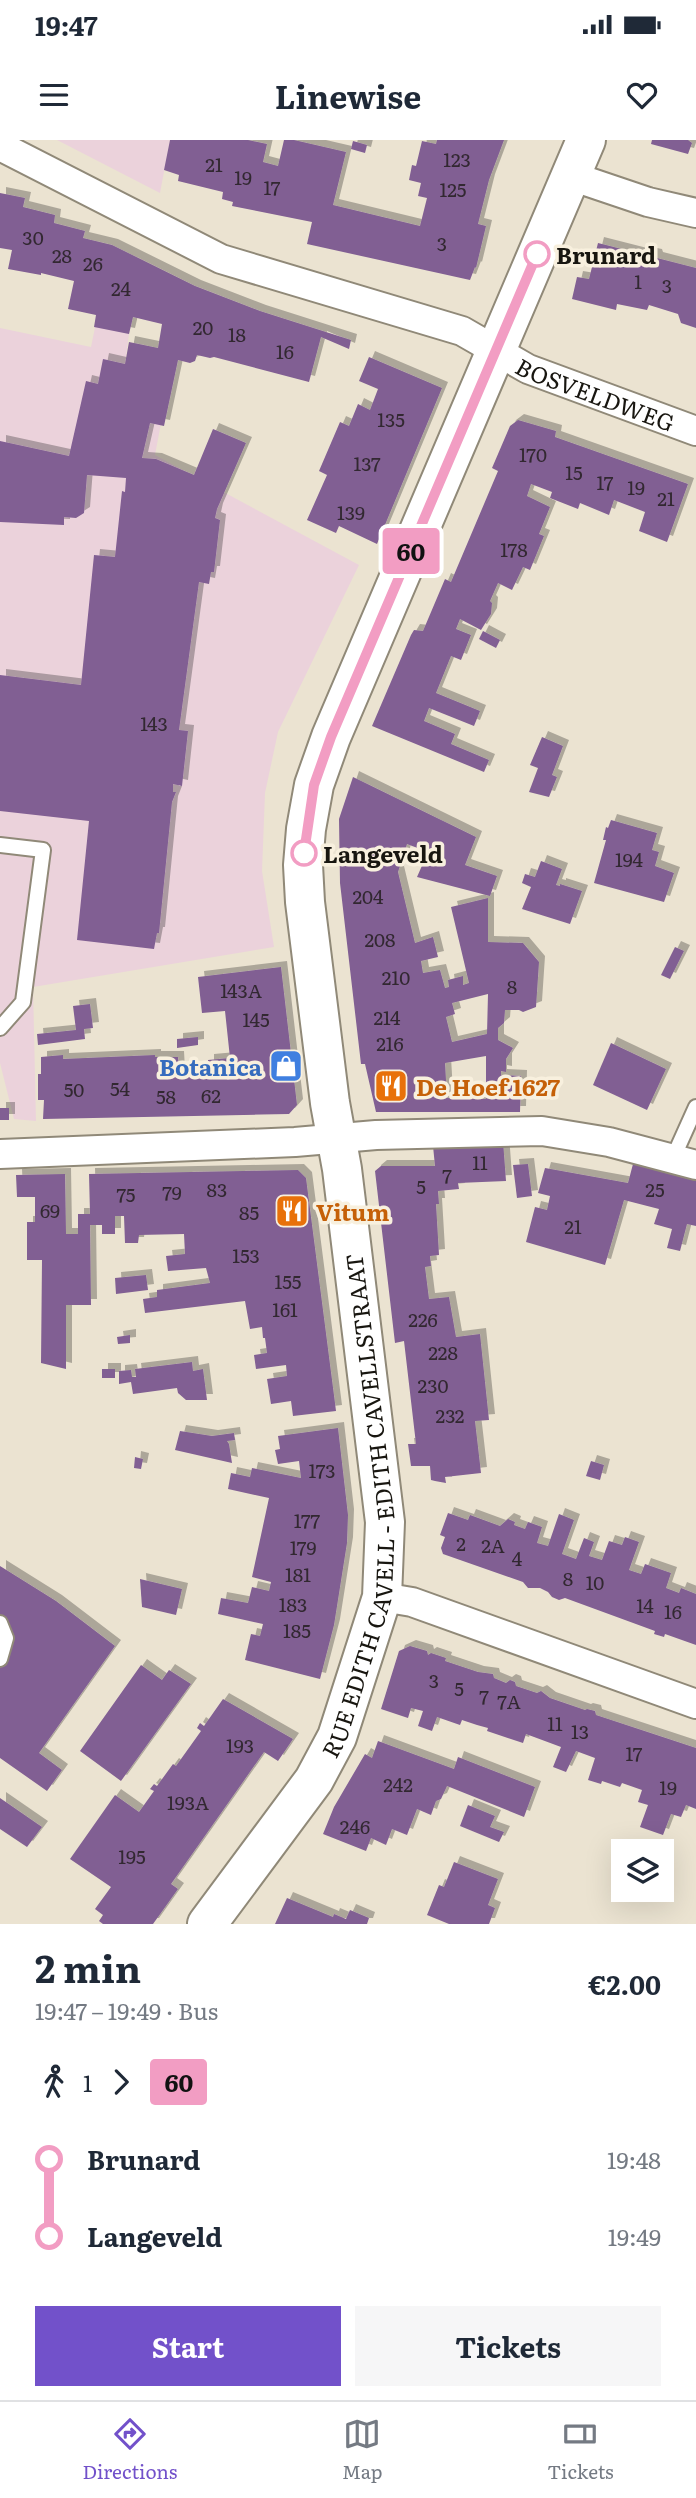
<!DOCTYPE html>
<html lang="en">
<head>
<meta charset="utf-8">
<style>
  body { margin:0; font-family:Literata,serif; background:#f6f6f7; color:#1f2937; height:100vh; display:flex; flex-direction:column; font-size:26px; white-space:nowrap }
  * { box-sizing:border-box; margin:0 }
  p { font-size:23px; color:#747a83 }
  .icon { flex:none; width:38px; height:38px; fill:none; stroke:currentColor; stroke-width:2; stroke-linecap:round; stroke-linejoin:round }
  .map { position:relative; height:1784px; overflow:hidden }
  .sheet { display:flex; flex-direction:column; background:#fff; flex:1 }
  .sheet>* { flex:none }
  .badge { padding:0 14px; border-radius:5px; font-size:24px; line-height:46px }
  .fabs { position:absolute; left:611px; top:1699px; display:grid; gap:14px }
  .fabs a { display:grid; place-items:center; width:63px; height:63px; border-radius:0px; background:#fff; box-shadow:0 7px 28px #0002; font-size:35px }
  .map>.badge { position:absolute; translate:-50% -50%; box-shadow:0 0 0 4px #fff }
  .legs { display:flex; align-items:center; gap:10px; height:77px; padding:0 35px; font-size:23px }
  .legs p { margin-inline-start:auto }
  .overview { display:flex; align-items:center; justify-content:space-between; height:119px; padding:0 35px }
  h1 { font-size:38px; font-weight:700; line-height:52px }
  .button { display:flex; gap:14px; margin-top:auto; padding:14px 35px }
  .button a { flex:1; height:80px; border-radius:0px; background:#7251ca; color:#fff; font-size:28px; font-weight:700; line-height:80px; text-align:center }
  .button a+a { background:#f6f6f7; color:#1f2937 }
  ul { padding:0 35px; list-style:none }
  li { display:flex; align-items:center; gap:24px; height:77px; font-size:26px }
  li i { display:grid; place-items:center; width:10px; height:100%; margin:0 9px; background:currentColor }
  li i::after { content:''; width:18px; height:18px; margin:-9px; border:5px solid; border-radius:50%; background:#fff }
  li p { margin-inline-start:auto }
  li:first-child i { background:linear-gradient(#0000 50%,currentColor 0) }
  li:last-child i { background:linear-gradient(currentColor 50%,#0000 0) }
  .status { display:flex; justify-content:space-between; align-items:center; height:49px; padding:0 35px; background:#fff; direction:ltr }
  .status svg { height:19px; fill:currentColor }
  header { display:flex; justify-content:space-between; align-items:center; height:91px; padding:0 35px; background:#fff; font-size:32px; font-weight:700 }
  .menu { display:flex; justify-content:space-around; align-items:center; height:98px; border-top:2px solid #e0e1e3; background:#fff; font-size:19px; color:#747a83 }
  .menu a { display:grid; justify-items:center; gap:4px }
  .menu .current { color:#7251ca }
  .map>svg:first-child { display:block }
  .education { fill:#ebd2db }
  .building { fill:#815f93; fill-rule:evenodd; filter:url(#shadow) }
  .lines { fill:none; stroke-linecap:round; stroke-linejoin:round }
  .lane-casing { stroke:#908978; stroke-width:18 }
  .street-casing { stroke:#908978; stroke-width:32 }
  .secondary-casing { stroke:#908978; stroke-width:42 }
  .lane { stroke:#fff; stroke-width:14 }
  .street { stroke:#fff; stroke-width:28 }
  .secondary { stroke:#fff; stroke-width:38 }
  .line-1-casing { stroke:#fff; stroke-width:16 }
  .line-1 { stroke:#f29dc3; stroke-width:10 }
  .stop-1-dot { fill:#fff; stroke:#f29dc3; stroke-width:3.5 }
  .labels { text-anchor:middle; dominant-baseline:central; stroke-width:7; stroke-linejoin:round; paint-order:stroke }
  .number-label { font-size:19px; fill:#322831 }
  .stop-label { font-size:23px; font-weight:bold; fill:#181610; stroke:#f8f0de; text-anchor:start }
  .street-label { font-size:23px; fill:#181610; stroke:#f8f0de }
  .shop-label { font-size:23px; font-weight:bold; fill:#366cbe; stroke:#f8f0de; text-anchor:end }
  .food-label { font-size:23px; font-weight:bold; fill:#c56008; stroke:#f8f0de; text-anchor:start }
</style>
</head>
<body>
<div class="status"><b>19:47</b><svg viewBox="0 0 49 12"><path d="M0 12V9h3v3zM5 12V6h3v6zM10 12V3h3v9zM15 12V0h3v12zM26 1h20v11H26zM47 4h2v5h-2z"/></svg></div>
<header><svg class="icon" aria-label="menu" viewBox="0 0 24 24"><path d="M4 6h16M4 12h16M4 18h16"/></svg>Linewise<svg class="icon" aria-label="heart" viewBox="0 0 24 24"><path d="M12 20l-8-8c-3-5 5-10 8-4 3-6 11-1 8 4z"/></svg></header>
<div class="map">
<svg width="696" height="1784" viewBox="0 0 696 1784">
  <defs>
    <filter id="shadow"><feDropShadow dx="6" dy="-6" stdDeviation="0" flood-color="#0004"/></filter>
  </defs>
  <rect width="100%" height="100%" fill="#ebe3d1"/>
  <g class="education">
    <polygon points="57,0 170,0 160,53"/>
    <polygon points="112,105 145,122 129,194 122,248 165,262 155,315 359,425 278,592 265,653 262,731 274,807 33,847 36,981 14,979 0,923 0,188 91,207"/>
  </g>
  <g class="building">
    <polygon points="170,0 248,0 267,4 263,22 278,26 284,0 294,0 346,12 333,65 420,86 427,58 418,56 421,43 409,40 412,25 416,26 422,1 436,4 437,0 504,0 489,40 478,84 486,86 476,128 475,127 470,140 307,104 312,82 232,66 233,62 222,59 223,52 178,41 179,35 164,30"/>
    <polygon points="652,0 688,0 692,3 688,14 651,4"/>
    <polygon points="353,1 367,5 365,13 351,9"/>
    <polygon points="0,53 25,58 23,67 55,75 54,83 85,91 83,98 112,105 195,146 260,171 351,200 349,209 321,197 309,242 214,217 210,218 197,215 195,221 190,223 178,220 164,286 150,283 142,318 156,319 194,335 213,289 246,303 217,369 215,378 220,380 214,432 211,432 209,444 199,442 179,590 188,591 182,646 173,644 173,652 176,652 172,662 159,793 157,793 154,809 77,800 89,681 0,671 0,535 81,545 94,415 115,417 122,351 125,352 126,338 87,335 84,373 76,378 64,377 64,385 0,382 0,301 69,316 86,241 98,244 103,219 125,224 129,202 158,208 162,184 133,177 129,194 94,187 96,175 68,169 74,141 41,133 41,135 8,129 12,110 0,108"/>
    <polygon points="598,103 649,116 651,114 656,115 657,118 696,128 696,188 681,183 678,174 649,165 647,170 617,164 616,170 572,159 577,137 589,139"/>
    <polygon points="369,217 442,248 377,404 339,386 336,393 307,380 327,335 319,331 340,282 349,286 358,264 370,270 378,249 359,241"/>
    <polygon points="518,280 556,291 555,297 688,344 667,402 639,391 645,372 614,360 609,375 580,363 578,369 550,358 552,352 531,344 527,356 550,367 539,394 544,396 530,430 523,427 512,450 498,443 490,461 492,463 491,474 481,490 460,479 456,489 471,495 461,520 451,516 436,553 480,571 474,586 429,568 424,581 455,594 451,604 489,620 484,632 372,586 411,495 414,490 423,491 445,439 451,442 498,331 492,328 510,286"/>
    <polygon points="483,491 500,500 496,508 479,499"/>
    <polygon points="542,597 563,606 552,635 557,637 549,657 529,652 538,628 530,625"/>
    <path d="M 353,637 L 476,697 L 465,725 L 497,736 L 490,756 L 417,737 L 428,712 L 407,704 L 398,732 L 415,803 L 433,797 L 438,817 L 421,821 L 423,833 L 440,830 L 445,848 L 449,847 L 448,840 L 463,836 L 463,845 L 469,843 L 451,767 L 488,758 L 488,802 L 523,803 L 539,822 L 536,867 L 523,872 L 519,870 L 505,870 L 504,883 L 498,888 L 498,900 L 513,908 L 506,919 L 506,932 L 501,931 L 501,935 L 521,936 L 520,972 L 376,972 L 365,924 L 361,924 L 340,743 L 339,679 ZM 488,854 L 487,894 L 452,902 L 446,877 L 455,874 L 452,863 ZM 486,916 L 486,959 L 447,958 L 445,923 Z"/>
    <polygon points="611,680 657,693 652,710 659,712 655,726 674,733 664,762 594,743 606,700 603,700 606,687 608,688"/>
    <polygon points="541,721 562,729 556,745 560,746 560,744 582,751 570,784 522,769 531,747 522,743 525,734 535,737"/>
    <polygon points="675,807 684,811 670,839 661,835"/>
    <polygon points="281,827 297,965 289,974 43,979 44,960 38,960 38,934 41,934 41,917 63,915 63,919 155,915 155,917 178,917 179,935 208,934 208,920 230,918 225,871 202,873 198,837"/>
    <polygon points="90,864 93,888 84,889 85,899 38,905 37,894 76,890 73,866"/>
    <polygon points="198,897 198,905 177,908 177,899"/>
    <polygon points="611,903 666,929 647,970 593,945"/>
    <rect x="0" y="968" width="9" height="12"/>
    <polygon points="503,1001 506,1041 458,1043 459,1049 438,1051 439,1064 436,1064 439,1115 430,1116 431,1126 425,1127 429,1159 449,1157 456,1197 480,1194 489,1280 475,1281 481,1333 445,1337 446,1343 435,1341 431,1340 430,1326 411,1326 408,1304 416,1304 404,1201 395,1203 375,1031 381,1026 435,1026 433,1006"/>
    <polygon points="528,1024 532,1056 517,1058 513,1025"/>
    <polygon points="633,1024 696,1041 696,1086 687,1084 680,1111 667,1108 672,1089 654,1084 659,1069 624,1060 605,1125 526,1102 535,1067 547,1070 550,1056 538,1053 545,1028 628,1043"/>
    <polygon points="298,1030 306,1038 336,1271 293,1276 291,1261 271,1264 267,1239 287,1236 286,1225 256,1229 254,1215 267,1213 265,1198 263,1198 262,1187 250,1189 245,1161 145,1173 143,1159 157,1157 157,1150 210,1143 206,1128 168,1131 166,1116 185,1114 184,1094 139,1095 138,1103 125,1103 124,1076 115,1076 115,1094 102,1094 102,1085 90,1085 91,1165 66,1165 66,1229 41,1223 42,1120 27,1120 27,1082 35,1082 35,1057 17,1057 16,1035 65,1034 66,1094 78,1094 78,1074 90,1074 89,1034"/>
    <polygon points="146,1135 148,1150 116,1154 115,1138"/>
    <polygon points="130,1195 130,1203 118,1204 117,1197"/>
    <polygon points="192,1222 193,1231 203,1229 207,1260 186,1260 178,1253 177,1248 133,1254 131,1242 119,1244 119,1231 131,1230 132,1237 136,1237 135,1229"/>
    <rect x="102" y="1229" width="13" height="9"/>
    <polygon points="338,1288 348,1375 347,1403 334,1485 320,1539 245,1520 251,1494 260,1496 263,1484 218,1474 221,1458 248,1463 252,1447 269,1451 271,1442 252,1437 269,1358 228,1349 231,1333 250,1337 252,1328 301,1338 299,1321 278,1324 275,1310 280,1309 278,1296"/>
    <polygon points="180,1291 212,1296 234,1293 235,1300 227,1301 229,1304 232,1323 175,1310"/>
    <polygon points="135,1317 143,1319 141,1329 134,1328"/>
    <polygon points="591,1321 604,1325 600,1340 586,1336"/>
    <polygon points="448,1373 468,1380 470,1375 500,1386 508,1379 515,1382 514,1385 525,1389 528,1382 542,1387 537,1403 548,1406 559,1374 574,1380 562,1414 576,1419 584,1398 594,1402 589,1416 602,1420 609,1401 622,1405 625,1397 639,1402 629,1430 641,1434 645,1424 671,1433 666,1448 679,1453 681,1448 696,1454 696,1505 665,1494 664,1497 654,1494 655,1491 565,1458 559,1460 552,1457 548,1452 540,1448 528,1448 523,1442 443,1414 441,1408 445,1397 440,1395"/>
    <polygon points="0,1426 56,1461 115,1506 39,1613 62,1630 47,1651 0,1618"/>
    <polygon points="140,1439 182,1449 176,1475 142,1467"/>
    <polygon points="410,1506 427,1511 428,1515 431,1513 446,1518 445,1521 478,1532 493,1534 494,1538 506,1543 510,1540 515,1542 516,1546 537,1553 541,1551 550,1558 585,1570 587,1569 595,1571 596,1575 696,1608 696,1669 686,1665 681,1677 671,1674 663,1695 640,1687 648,1665 638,1662 642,1650 622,1643 620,1647 602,1641 601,1644 588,1640 595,1618 576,1611 566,1632 553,1627 561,1607 526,1594 523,1603 487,1591 488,1588 477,1585 462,1580 460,1585 437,1577 432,1591 418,1586 423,1571 411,1568 408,1578 381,1569 399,1511"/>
    <polygon points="141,1525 162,1540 169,1530 191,1544 121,1641 80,1611"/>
    <polygon points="223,1559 293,1599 278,1621 264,1612 171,1744 178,1749 153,1784 103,1784 99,1781 103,1775 95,1769 111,1747 70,1719 115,1655 139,1672 154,1651 150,1649 154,1644 157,1646 173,1624 176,1626 201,1591 197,1588 200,1583 204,1586"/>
    <polygon points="378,1601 454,1629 458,1617 535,1647 524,1677 447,1646 441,1659 436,1661 431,1675 417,1669 407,1695 392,1689 386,1705 371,1698 366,1711 323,1694 334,1667 365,1614 372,1618"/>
    <polygon points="0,1658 42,1687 27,1707 0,1689"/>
    <polygon points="468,1665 495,1676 490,1687 504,1692 499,1702 460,1686"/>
    <polygon points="454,1722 498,1739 488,1765 495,1768 489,1784 449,1784 427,1775 439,1745 444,1747"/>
    <polygon points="287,1758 333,1777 334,1774 346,1779 350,1770 369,1778 367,1784 275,1784"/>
  </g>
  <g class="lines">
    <defs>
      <g id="lane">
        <polyline points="0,705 43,710 23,862 0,888"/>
        <polyline points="673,1018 696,967"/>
        <polyline points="0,1483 6,1498 0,1519"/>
      </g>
      <g id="street">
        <path id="s1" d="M 0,6 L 221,119 L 462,191 L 528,229 L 696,291"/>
        <polyline points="571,36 648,62 696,73"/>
        <polyline points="0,1014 295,1002 376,995 542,991 609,1002 696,1025"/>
        <polyline points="382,1457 412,1462 696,1564"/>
      </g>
      <g id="secondary">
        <path id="s2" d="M 207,1784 L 314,1640 L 337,1597 L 382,1457 L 385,1382 L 342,1029 L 330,963 L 305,762 L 303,725 L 306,689 L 314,645 L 331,597 L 586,0"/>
      </g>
    </defs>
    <use href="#lane" class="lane-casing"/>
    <use href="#street" class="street-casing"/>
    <use href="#secondary" class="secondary-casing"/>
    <use href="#lane" class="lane"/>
    <use href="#street" class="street"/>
    <use href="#secondary" class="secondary"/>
  </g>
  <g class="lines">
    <defs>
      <polyline id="line-1" points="304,713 314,645 331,597 537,114"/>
    </defs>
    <use href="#line-1" class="line-1-casing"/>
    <use href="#line-1" class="line-1"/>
  </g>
  <defs>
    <symbol id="shop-square" viewBox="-11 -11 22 22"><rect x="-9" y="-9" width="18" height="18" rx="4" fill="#3f7fe0" stroke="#f8f0de"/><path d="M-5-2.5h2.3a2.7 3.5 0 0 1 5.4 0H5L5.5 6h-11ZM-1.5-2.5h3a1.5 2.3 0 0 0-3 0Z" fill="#fff"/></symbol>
    <symbol id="restaurant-square" viewBox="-11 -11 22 22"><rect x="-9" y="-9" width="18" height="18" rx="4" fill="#e8710a" stroke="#f8f0de"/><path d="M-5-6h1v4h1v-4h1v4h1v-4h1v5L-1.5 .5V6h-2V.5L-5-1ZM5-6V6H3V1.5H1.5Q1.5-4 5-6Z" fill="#fff"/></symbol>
  </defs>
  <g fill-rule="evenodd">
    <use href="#shop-square" x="267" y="907" width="38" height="38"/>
    <use href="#restaurant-square" x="372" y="927" width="38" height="38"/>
    <use href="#restaurant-square" x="273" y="1052" width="38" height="38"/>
  </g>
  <g class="stop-1-dot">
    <circle cx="537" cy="114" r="12"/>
    <circle cx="304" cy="713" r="12"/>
  </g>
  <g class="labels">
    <g class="number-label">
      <text x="457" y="19">123</text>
      <text x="214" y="24">21</text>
      <text x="243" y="37">19</text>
      <text x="272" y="47">17</text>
      <text x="453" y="49">125</text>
      <text x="33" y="97">30</text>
      <text x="442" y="103">3</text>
      <text x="62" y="115">28</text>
      <text x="93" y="123">26</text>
      <text x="638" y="141">1</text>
      <text x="667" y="145">3</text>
      <text x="121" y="148">24</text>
      <text x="203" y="187">20</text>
      <text x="237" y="194">18</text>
      <text x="285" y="211">16</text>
      <text x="391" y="279">135</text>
      <text x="533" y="314">170</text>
      <text x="367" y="323">137</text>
      <text x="574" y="332">15</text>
      <text x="605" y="342">17</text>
      <text x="636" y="347">19</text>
      <text x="666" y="358">21</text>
      <text x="351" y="372">139</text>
      <text x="514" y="409">178</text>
      <text x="154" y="583">143</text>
      <text x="629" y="719">194</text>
      <text x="368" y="756">204</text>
      <text x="380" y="799">208</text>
      <text x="396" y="837">210</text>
      <text x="512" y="846">8</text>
      <text x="241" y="850">143A</text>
      <text x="387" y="877">214</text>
      <text x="256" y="879">145</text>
      <text x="390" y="903">216</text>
      <text x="120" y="948">54</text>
      <text x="74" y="949">50</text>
      <text x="211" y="955">62</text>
      <text x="166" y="956">58</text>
      <text x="480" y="1022">11</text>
      <text x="447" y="1035">7</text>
      <text x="421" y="1046">5</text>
      <text x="217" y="1049">83</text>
      <text x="655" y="1049">25</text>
      <text x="172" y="1052">79</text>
      <text x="126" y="1054">75</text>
      <text x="50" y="1070">69</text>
      <text x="249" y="1072">85</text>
      <text x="573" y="1086">21</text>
      <text x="246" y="1115">153</text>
      <text x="288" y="1141">155</text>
      <text x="285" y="1169">161</text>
      <text x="423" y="1179">226</text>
      <text x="443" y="1212">228</text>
      <text x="433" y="1245">230</text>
      <text x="450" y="1275">232</text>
      <text x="322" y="1330">173</text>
      <text x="307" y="1380">177</text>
      <text x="461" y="1403">2</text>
      <text x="493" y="1405">2A</text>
      <text x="303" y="1407">179</text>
      <text x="517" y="1418">4</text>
      <text x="298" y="1434">181</text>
      <text x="568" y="1438">8</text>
      <text x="595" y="1442">10</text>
      <text x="293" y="1464">183</text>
      <text x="645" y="1465">14</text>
      <text x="673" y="1471">16</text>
      <text x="297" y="1490">185</text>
      <text x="434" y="1540">3</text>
      <text x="459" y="1548">5</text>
      <text x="484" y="1556">7</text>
      <text x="509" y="1561">7A</text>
      <text x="555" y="1583">11</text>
      <text x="580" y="1591">13</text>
      <text x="240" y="1605">193</text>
      <text x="634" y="1613">17</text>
      <text x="398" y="1644">242</text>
      <text x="668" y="1647">19</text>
      <text x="188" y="1662">193A</text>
      <text x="355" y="1686">246</text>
      <text x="132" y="1716">195</text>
    </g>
    <g class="stop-label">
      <text x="556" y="114">Brunard</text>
      <text x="323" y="713">Langeveld</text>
    </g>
    <g class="street-label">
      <text stroke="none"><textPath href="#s1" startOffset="648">BOSVELDWEG</textPath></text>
      <text stroke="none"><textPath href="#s2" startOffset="464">RUE EDITH CAVELL - EDITH CAVELLSTRAAT</textPath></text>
    </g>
    <g class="shop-label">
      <text x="262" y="926">Botanica</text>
    </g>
    <g class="food-label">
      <text x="416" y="946">De Hoef 1627</text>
      <text x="316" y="1071">Vitum</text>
    </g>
  </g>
</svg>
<div class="fabs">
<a><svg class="icon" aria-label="layers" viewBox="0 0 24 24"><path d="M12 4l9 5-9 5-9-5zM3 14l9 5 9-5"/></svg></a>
</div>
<b class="badge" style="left:411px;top:411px;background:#f29dc3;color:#111">60</b>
</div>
<section class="sheet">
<div class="overview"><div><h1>2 min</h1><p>19:47 – 19:49 · Bus</p></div><b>€2.00</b></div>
<div class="legs"><svg class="icon" aria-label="walk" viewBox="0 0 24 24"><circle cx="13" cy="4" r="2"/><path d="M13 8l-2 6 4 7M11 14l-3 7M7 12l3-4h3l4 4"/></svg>1<svg class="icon" aria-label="forward" viewBox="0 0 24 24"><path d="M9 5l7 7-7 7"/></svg><b class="badge" style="background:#f29dc3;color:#111">60</b></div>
<ul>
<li><i style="color:#f29dc3"></i><b>Brunard</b><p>19:48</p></li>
<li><i style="color:#f29dc3"></i><b>Langeveld</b><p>19:49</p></li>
</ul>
<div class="button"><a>Start</a><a>Tickets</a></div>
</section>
<nav class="menu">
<a class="current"><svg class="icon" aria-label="directions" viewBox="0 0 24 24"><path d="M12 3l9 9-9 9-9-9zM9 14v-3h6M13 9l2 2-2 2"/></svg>Directions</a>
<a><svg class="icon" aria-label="map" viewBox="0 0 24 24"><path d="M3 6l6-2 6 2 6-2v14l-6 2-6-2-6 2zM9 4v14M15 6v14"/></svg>Map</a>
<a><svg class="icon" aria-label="tickets" viewBox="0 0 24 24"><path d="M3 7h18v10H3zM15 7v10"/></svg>Tickets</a>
</nav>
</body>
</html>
